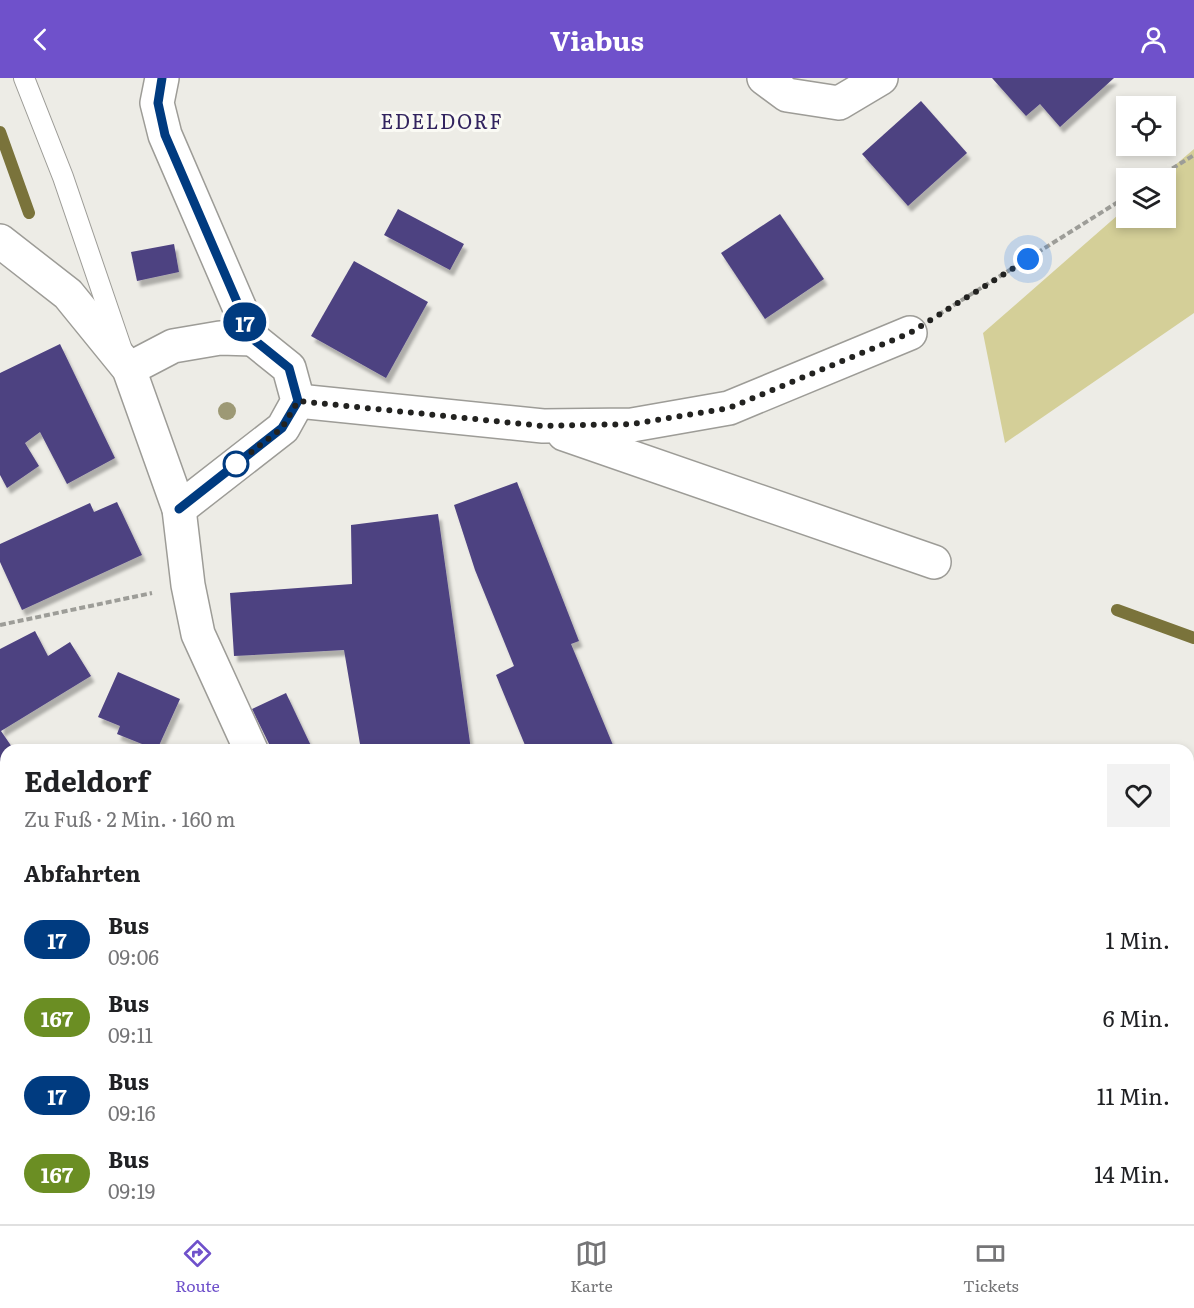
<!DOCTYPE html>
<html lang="de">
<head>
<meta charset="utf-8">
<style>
  body { margin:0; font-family:Literata,serif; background:#f2f2f2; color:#202124; height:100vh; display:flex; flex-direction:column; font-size:22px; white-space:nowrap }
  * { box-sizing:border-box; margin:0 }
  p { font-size:20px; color:#757577 }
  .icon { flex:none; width:33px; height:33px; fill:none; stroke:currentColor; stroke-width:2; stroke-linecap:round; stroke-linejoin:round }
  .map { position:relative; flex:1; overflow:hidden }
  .drawer { position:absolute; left:0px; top:666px; width:1194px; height:480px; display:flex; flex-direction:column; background:#fff; border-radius:18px 18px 0 0; box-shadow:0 3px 9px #0003 }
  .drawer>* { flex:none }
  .badge { padding:0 12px; border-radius:20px; font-size:21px; line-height:39px }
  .tools { position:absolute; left:1116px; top:18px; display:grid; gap:12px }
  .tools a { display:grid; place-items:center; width:60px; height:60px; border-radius:0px; background:#fff; box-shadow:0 3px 9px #0003; font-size:30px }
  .you { position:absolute; width:30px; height:30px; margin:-15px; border:4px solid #fff; border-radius:50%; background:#1a73e8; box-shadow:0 0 0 9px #1a73e833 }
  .map>.badge { position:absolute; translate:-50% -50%; box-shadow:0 0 0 3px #fff }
  h2 { padding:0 24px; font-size:22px; line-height:54px }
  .round { display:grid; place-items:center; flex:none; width:63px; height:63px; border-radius:0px; background:#f2f2f2 }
  .headline { display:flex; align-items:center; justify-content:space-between; height:102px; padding:0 24px }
  h1 { font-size:28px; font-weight:700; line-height:45px }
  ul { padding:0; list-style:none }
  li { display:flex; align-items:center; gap:18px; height:78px; padding:0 24px }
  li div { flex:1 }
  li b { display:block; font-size:22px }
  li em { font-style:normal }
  li .badge { min-width:66px; font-weight:700; text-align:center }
  header { display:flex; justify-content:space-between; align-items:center; height:78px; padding:0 24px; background:#6f51cb; color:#fff; font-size:27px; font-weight:700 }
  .tab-bar { display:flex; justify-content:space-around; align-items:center; height:84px; border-top:2px solid #e0e0e0; background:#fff; font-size:16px; color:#757577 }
  .tab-bar a { display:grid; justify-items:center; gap:3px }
  .tab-bar .selected { color:#6f51cb }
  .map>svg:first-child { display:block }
  .green { fill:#d4cf98 }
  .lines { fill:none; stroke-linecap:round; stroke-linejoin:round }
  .stream { stroke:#7a733b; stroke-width:12 }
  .building { fill:#4e4281; filter:url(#shadow) }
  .service-casing { stroke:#9d9c97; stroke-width:22 }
  .minor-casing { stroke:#9d9c97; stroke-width:36 }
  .path { stroke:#9d9d98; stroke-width:4; stroke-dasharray:6 3; stroke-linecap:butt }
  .service { stroke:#fff; stroke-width:20 }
  .minor { stroke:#fff; stroke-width:33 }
  .tree { fill:#9d9975 }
  .line-casing { stroke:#fff; stroke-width:14 }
  .line { stroke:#003b80; stroke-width:9 }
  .walk { stroke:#222220; stroke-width:6; stroke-dasharray:0 10.8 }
  .stop-dot { fill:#fff; stroke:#003b80; stroke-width:3 }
  .labels { text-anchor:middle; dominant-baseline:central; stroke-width:6; stroke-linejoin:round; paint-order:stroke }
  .quarter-label { font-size:20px; letter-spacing:1.5px; fill:#32245f; stroke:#fafaf4 }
</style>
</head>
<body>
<header><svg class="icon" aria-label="back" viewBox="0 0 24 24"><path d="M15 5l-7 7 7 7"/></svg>Viabus<svg class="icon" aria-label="person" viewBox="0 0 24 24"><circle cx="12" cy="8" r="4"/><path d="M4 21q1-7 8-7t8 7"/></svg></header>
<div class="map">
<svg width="1194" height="1146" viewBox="0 0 1194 1146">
  <defs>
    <filter id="shadow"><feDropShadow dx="3.5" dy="6" stdDeviation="1.5" flood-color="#0004"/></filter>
  </defs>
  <rect width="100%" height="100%" fill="#edece6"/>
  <polygon class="green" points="1194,71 1194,235 1005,365 983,255 1126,130 1126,140 1166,140 1166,100 1160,100"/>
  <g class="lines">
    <g class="stream">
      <polyline points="0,54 29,135"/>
      <polyline points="1117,532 1194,560"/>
    </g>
  </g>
  <g class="building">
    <polygon points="992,0 1114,0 1060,49 1040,26 1026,38"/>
    <polygon points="921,23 967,75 908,128 862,76"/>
    <polygon points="398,131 464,166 450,192 384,157"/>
    <polygon points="780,136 824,201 765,241 721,175"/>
    <polygon points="174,166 179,194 137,203 131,174"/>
    <polygon points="354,183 428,224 386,300 311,258"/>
    <polygon points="60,266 115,380 67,406 40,354 25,365 39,388 7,410 0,397 0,295"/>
    <polygon points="517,404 579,563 571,566 615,672 527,672 496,597 514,588 475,492 454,427"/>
    <polygon points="117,424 142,477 22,532 0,484 0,466 90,425 94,434"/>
    <polygon points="438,436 471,672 361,672 344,572 234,578 230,515 352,506 351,447"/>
    <polygon points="35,553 48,578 70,564 91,598 1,653 14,672 6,672 6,682 0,686 0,571"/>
    <polygon points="118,594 180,621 157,672 117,656 120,648 98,639"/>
    <polygon points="286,615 313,672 272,672 252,631"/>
    <polygon points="0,733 6,743 6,835 0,838"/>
    <polygon points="1188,1090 1194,1092 1194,1146 1167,1146 1170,1140 1188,1140"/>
    <polygon points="159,1140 423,1140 414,1146 204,1146 203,1144 200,1146 163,1146"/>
  </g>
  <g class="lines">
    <defs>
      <g id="service">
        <polyline points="24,0 63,99 121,269"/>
        <polyline points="0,919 6,918"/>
      </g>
      <g id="minor">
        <polyline points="764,0 787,17 839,25 881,0"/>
        <polyline points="0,163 68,216 129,291 179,431 188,507 198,556 251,672"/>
        <polyline points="129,291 173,268 220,260 253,261 165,57 157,25 162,0"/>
        <polyline points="298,323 543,348 632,347 729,330 910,255"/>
        <polyline points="564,356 934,484"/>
        <polyline points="179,431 283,350 298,323 289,290 253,261"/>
        <polyline points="1188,975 1194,974"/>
        <polyline points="467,1146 472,1140"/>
      </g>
    </defs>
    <use href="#service" class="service-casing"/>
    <use href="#minor" class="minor-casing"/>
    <g class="path">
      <polyline points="1157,100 1194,77"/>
      <polyline points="938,237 1126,119"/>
      <polyline points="0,547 152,515"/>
    </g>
    <use href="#service" class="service"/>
    <use href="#minor" class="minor"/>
  </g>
  <circle class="tree" cx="227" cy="333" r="9"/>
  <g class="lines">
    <defs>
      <polyline id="line" points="162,0 158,25 165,57 253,261 289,290 298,323 282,350 179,431"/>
    </defs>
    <use href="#line" class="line-casing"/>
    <use href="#line" class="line"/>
    <polyline class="walk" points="236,386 231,390 282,350 298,323 543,348 632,346 729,330 910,255 1028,181"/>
  </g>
  <circle class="stop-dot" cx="236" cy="386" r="12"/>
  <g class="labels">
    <g class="quarter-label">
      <text x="442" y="42">EDELDORF</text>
    </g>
  </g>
</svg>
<div class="tools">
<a><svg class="icon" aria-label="locate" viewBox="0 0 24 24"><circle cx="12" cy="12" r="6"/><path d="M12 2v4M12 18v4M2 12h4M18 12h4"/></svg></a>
<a><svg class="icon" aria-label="layers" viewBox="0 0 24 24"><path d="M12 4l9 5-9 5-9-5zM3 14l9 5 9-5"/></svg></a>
</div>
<div class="you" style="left:1028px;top:181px"></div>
<b class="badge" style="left:245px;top:244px;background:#003b80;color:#fff">17</b>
<section class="drawer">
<div class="headline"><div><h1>Edeldorf</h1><p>Zu Fuß · 2 Min. · 160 m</p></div><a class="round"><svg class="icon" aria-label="heart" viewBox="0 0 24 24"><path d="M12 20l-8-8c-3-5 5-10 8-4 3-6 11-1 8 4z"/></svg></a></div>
<h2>Abfahrten</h2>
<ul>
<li><span class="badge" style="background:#003b80;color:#fff">17</span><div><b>Bus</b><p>09:06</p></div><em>1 Min.</em></li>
<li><span class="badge" style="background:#6b8e23;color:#fff">167</span><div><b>Bus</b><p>09:11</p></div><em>6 Min.</em></li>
<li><span class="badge" style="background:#003b80;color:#fff">17</span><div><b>Bus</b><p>09:16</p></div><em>11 Min.</em></li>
<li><span class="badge" style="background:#6b8e23;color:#fff">167</span><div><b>Bus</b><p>09:19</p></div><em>14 Min.</em></li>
</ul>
</section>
</div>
<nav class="tab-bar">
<a class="selected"><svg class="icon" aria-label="directions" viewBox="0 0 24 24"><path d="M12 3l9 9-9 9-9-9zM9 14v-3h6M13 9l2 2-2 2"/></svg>Route</a>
<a><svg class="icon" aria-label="map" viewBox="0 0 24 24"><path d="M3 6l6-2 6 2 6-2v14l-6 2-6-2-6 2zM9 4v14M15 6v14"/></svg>Karte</a>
<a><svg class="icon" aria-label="tickets" viewBox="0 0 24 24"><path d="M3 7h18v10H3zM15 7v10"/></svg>Tickets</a>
</nav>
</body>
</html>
